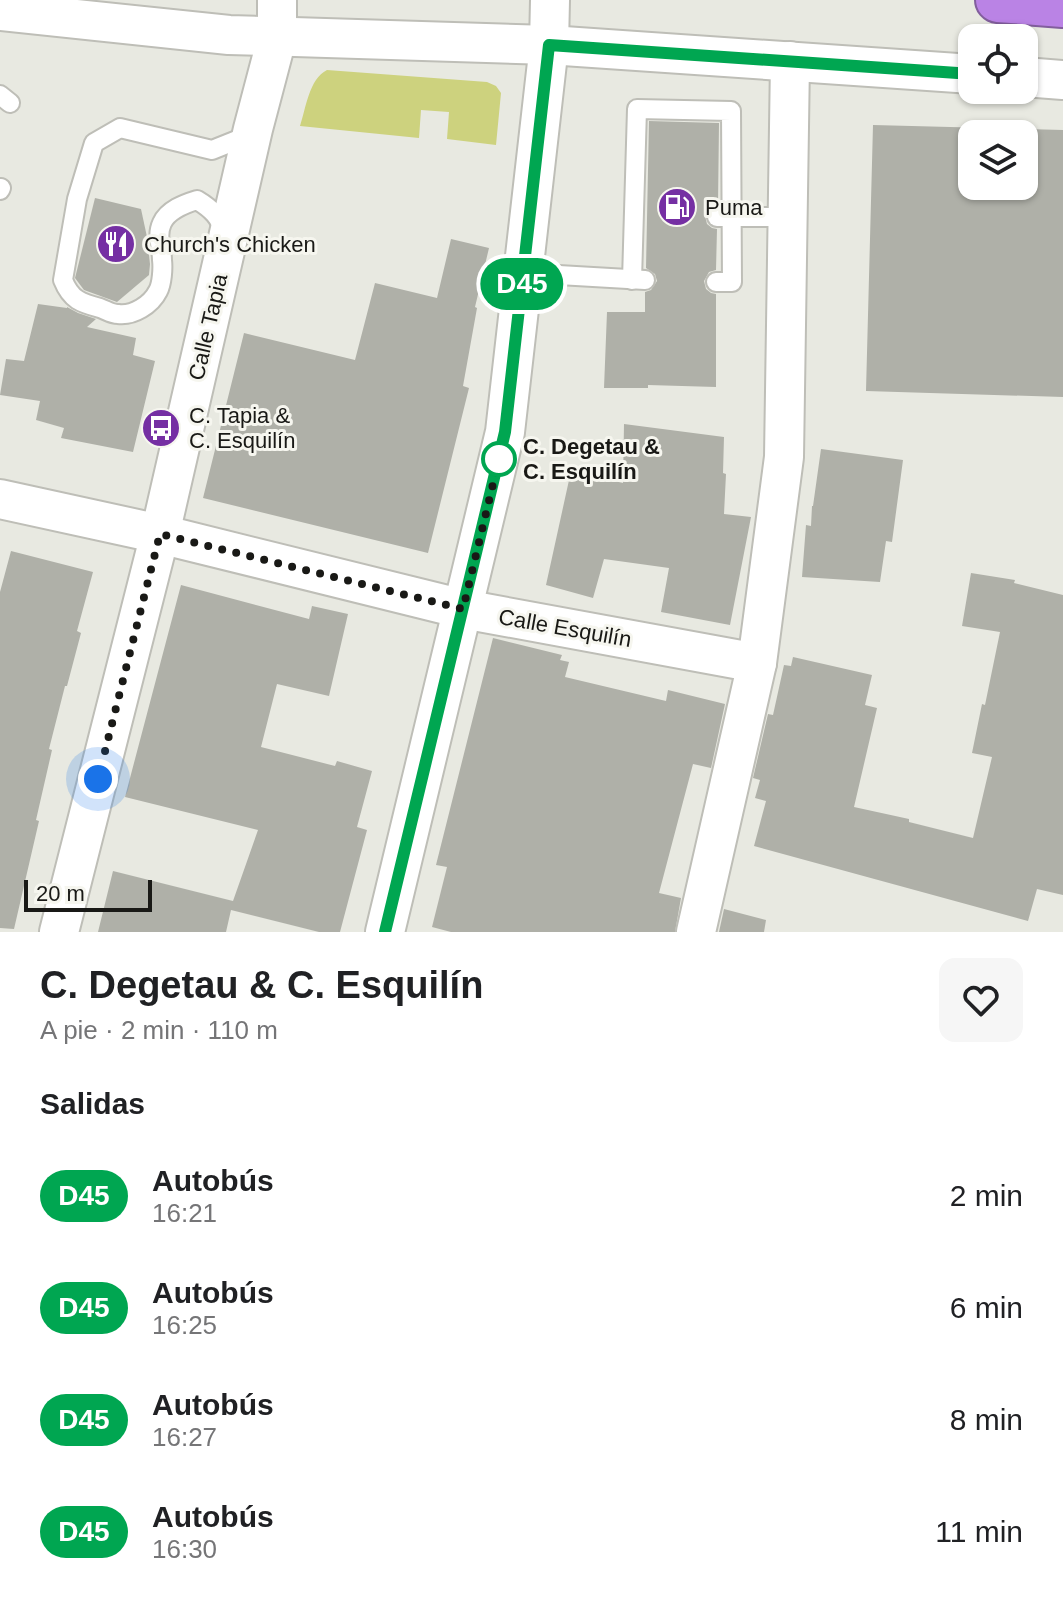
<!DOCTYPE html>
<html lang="es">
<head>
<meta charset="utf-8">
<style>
  body { margin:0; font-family:Helvetica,sans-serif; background:#f6f6f6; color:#202124; height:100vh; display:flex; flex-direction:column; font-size:30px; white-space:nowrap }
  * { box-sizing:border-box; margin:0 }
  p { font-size:26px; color:#757577 }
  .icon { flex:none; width:44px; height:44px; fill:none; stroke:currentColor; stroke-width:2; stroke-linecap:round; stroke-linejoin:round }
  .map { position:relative; height:932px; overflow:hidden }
  .sheet { display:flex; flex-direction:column; background:#fff; flex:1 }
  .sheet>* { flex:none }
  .badge { padding:0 16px; border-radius:26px; font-size:28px; line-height:52px }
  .fabs { position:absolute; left:958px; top:24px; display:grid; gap:16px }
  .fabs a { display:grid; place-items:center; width:80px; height:80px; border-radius:16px; background:#fff; box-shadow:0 2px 6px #0004; font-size:40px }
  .scale { position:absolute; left:24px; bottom:20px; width:128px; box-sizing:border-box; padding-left:8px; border:4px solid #191916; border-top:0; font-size:22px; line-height:28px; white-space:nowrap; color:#191916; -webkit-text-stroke:6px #f6f6ef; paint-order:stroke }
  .you { position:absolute; width:40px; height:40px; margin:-20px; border:6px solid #fff; border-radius:50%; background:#1a73e8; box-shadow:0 0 0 12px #1a73e833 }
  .map>.badge { position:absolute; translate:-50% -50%; box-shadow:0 0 0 4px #fff }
  h2 { padding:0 40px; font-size:30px; line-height:72px }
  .round { display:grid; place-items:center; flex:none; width:84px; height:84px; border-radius:16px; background:#f6f6f6 }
  .overview { display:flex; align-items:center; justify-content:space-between; height:136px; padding:0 40px }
  h1 { font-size:38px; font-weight:700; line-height:60px }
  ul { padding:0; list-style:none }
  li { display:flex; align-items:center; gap:24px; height:112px; padding:0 40px }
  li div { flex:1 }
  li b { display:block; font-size:30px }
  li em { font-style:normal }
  li .badge { min-width:88px; font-weight:700; text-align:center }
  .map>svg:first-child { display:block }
  .green { fill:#cdd27e }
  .building { fill:#afb0a8; fill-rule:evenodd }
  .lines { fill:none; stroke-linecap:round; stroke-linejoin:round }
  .lane-casing { stroke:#bebeb7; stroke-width:22 }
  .street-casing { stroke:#bebeb7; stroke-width:42 }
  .highway-casing { stroke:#825e9d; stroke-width:48 }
  .lane { stroke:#fff; stroke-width:18 }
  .street { stroke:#fff; stroke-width:38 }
  .highway { stroke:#ba83e5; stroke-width:44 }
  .line-casing { stroke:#fff; stroke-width:18 }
  .line { stroke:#00a651; stroke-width:12 }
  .walk { stroke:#191916; stroke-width:8; stroke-dasharray:0 14.4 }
  .stop-dot { fill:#fff; stroke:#00a651; stroke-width:4 }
  .labels { text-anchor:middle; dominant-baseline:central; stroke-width:6; stroke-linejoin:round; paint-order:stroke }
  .poi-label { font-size:22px; fill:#191916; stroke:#f6f6ef; text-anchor:start }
  .street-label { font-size:22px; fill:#191916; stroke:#f6f6ef }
  .stop-label { font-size:22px; font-weight:bold; fill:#191916; stroke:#f6f6ef; text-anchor:start }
</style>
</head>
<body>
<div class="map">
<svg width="1063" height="932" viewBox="0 0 1063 932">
  <rect width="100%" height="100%" fill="#e8e9e1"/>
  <path class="green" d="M 327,70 L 487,82 L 496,86 L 501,93 L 496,145 L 447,139 L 449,112 L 421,110 L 419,138 L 300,126 C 306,108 309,79 327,70 Z"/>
  <g class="building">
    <polygon points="649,121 719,123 718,205 710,207 705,216 707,224 712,228 717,229 716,270 709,272 704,281 706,289 711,293 716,294 716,387 648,385 648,388 604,388 607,312 645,312 645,292 651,290 657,281 655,274 646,268"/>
    <path d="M 873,125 L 1063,130 L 1063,397 L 866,391 ZM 972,134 L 1024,134 L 1024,186 L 972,186 Z"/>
    <polygon points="95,198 141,209 147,237 150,264 149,275 117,302 84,290 75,278"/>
    <polygon points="451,239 489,248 475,307 477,308 463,386 469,388 428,553 203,498 244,333 355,360 375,283 437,298"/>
    <polygon points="38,304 67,308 67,307 78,313 96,319 87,327 136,338 133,355 155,361 133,452 61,438 64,428 36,420 40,401 0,395 6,359 24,361"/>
    <polygon points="624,424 724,437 723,473 726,474 724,514 751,517 730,625 661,612 669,568 604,559 593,598 546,585 571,471 623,483"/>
    <polygon points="821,449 903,460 892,542 886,541 880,582 802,577 806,525 811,526 812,506 813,506"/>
    <polygon points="11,551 93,572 77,631 81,633 67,686 65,686 49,749 52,750 36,820 39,821 14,929 0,928 0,592"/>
    <polygon points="971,573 1015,580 1014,583 1063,595 1063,895 1037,889 1028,921 754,846 766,801 755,798 760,780 753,778 768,714 773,715 784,665 791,666 793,657 872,675 865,705 877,708 854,807 909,819 909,822 973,838 992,757 972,753 982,704 985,705 1000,632 962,626"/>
    <polygon points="181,585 309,619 312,606 348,614 329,696 277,684 261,747 335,766 337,761 372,771 357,827 367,830 340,932 319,932 231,910 226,932 98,932 113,871 233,901 258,830 125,797"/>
    <polygon points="493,638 562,655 560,660 569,662 565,677 666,701 668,690 725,704 711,768 693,764 659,893 681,898 675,932 451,932 432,927 447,867 436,865"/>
    <polygon points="724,909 766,920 764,932 719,932"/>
  </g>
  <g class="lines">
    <defs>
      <g id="lane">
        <polyline points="0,95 10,103"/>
        <polyline points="0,190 1,188"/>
        <polyline points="717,217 788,217"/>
        <path d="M 225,234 C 220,217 212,209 197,200 C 184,204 168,210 162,223 C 156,236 162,247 162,260 C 163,268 162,284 158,291 C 151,305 133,316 118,314 C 111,314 106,310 100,308 C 81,303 71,300 63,280 L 77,199 L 94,143 L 120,128 L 212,150 L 237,140 L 251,131"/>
        <polyline points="524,273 645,280"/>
        <polyline points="632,280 637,109 731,111 732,282 716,282"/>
      </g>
      <g id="street">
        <polyline points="0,11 229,35 549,45 972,74"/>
        <polyline points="1024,77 1063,80"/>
        <polyline points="0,499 160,534 463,609 757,663"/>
        <polyline points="59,932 160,534 253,129 277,38 277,0"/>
        <polyline points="385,932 505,432 549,45 550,0"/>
        <polyline points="696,932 757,663 784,457 790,61"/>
      </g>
      <polyline id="highway" points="998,0 1063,5"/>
    </defs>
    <use href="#lane" class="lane-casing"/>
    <use href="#street" class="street-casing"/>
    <use href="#highway" class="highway-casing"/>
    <use href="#lane" class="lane"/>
    <use href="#street" class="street"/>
    <use href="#highway" class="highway"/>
  </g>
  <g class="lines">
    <defs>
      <polyline id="line" points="385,932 505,432 549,45 972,74"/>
    </defs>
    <use href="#line" class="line-casing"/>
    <use href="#line" class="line"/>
    <polyline class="walk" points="98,779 160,534 463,609 499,459"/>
  </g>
  <defs>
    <symbol id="fuel-disc" viewBox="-11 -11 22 22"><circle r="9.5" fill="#752fa3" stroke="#f6f6ef"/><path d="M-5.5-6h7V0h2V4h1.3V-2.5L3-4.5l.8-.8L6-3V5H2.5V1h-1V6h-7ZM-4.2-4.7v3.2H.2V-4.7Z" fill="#fff"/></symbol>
    <symbol id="restaurant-disc" viewBox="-11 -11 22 22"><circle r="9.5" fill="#752fa3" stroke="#f6f6ef"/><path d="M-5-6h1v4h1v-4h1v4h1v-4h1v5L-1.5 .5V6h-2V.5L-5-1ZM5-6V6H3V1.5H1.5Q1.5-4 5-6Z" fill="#fff"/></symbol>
    <symbol id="bus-disc" viewBox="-11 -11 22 22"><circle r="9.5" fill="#752fa3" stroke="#f6f6ef"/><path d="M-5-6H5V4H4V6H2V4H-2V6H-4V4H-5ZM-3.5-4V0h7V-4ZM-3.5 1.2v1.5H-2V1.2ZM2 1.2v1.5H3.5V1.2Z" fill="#fff"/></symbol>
  </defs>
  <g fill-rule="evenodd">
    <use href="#fuel-disc" x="655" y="185" width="44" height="44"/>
    <use href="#restaurant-disc" x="94" y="222" width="44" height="44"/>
    <use href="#bus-disc" x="139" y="406" width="44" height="44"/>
  </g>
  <circle class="stop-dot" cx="499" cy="459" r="16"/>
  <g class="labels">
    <g class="poi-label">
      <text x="705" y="207">Puma</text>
      <text x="144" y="244">Church's Chicken</text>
      <text x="189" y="415">C. Tapia &amp;<tspan x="189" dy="25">C. Esquilín</tspan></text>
    </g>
    <g class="street-label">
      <text transform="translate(208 327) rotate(-77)">Calle Tapia</text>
      <text transform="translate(565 628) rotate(10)">Calle Esquilín</text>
    </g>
    <g class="stop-label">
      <text x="523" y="446">C. Degetau &amp;<tspan x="523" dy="25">C. Esquilín</tspan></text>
    </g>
  </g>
</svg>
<div class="fabs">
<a><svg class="icon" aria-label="locate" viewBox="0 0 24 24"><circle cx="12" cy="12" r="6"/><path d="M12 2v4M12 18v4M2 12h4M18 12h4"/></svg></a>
<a><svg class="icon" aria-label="layers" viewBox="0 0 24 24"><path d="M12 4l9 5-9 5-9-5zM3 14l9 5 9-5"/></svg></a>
</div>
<div class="scale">20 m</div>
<div class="you" style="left:98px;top:779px"></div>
<b class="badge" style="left:522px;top:284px;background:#00a651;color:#fff">D45</b>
</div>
<section class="sheet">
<div class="overview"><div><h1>C. Degetau &amp; C. Esquilín</h1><p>A pie · 2 min · 110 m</p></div><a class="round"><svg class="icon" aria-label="heart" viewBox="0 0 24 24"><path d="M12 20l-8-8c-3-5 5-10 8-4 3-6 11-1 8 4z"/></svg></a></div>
<h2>Salidas</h2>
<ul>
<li><span class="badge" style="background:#00a651;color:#fff">D45</span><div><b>Autobús</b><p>16:21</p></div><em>2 min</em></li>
<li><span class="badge" style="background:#00a651;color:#fff">D45</span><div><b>Autobús</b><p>16:25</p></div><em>6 min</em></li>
<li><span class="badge" style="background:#00a651;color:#fff">D45</span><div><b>Autobús</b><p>16:27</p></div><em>8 min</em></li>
<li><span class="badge" style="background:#00a651;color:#fff">D45</span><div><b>Autobús</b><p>16:30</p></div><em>11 min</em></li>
</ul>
</section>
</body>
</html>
